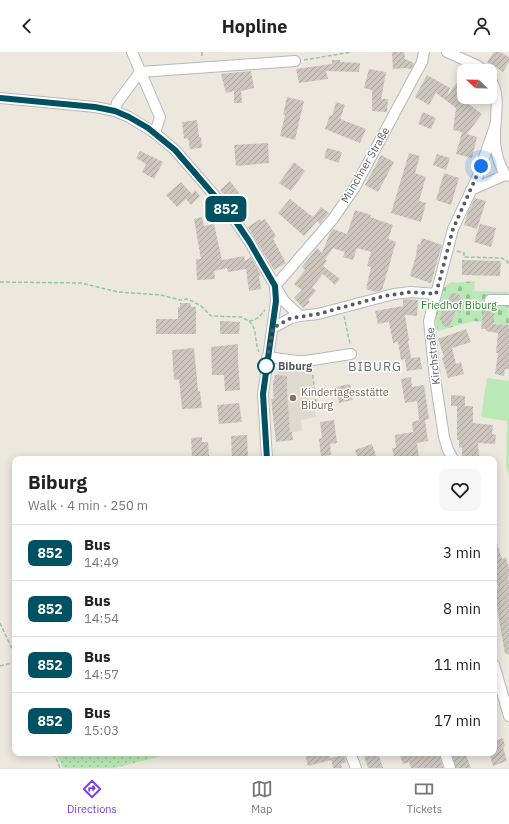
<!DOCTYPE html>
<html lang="en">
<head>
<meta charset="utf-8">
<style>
  body { margin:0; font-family:"IBM Plex Sans",sans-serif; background:#f6f6f6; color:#222; height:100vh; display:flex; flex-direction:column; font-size:15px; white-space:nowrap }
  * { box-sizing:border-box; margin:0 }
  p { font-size:13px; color:#767676 }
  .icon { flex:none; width:22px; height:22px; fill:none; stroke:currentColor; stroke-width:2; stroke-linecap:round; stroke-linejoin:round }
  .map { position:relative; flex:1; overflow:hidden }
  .details { position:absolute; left:12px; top:404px; width:485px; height:300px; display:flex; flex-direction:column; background:#fff; border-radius:8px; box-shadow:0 2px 10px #0003 }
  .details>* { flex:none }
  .badge { padding:0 8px; border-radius:6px; font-size:14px; line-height:26px }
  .needle { width:26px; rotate:292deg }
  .fabs { position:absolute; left:457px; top:12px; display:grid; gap:8px }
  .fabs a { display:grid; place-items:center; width:40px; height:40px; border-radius:8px; background:#fff; box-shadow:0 2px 10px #0003; font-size:20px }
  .you { position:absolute; width:20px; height:20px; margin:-10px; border:3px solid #fff; border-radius:50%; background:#1a73e8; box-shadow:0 0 0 6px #1a73e833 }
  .map>.badge { position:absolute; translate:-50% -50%; box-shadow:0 0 0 2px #fff }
  .round { display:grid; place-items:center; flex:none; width:42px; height:42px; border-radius:8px; background:#f6f6f6 }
  .overview { display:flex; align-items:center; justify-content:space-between; height:68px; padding:0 16px }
  h1 { font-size:19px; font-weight:700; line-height:30px }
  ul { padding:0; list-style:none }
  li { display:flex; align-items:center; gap:12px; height:56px; padding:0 16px; border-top:1px solid #e0e0e0 }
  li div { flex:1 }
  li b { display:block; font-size:15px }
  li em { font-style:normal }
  li .badge { min-width:44px; font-weight:700; text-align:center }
  header { display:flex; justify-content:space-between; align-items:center; height:52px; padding:0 16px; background:#fff; font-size:18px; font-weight:700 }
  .tabs { display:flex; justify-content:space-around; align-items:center; height:56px; border-top:1px solid #e0e0e0; background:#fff; font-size:11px; color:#767676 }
  .tabs a { display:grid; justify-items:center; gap:2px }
  .tabs .on { color:#7c3aed }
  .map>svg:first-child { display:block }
  .education { fill:#dfdacf }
  .grass { fill:url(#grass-dots) }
  .cemetery { fill:url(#cemetery-stones) }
  .green { fill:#bae8b7 }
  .building { fill:url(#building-hatch) }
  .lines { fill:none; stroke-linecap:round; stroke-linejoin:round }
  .minor-casing { stroke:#b4b8bd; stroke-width:12 }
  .path { stroke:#90c99b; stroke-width:1.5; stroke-dasharray:4 2; stroke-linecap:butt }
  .minor { stroke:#fff; stroke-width:10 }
  .line-casing { stroke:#fff; stroke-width:9 }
  .line { stroke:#005262; stroke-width:6 }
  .walk { stroke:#575c61; stroke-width:4; stroke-dasharray:0 7.2 }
  .stop-dot { fill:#fff; stroke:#005262; stroke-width:2 }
  .education-dot { fill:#8d6e63; stroke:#fff; stroke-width:1.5 }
  .labels { text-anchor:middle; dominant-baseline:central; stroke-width:3; stroke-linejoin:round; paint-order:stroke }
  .street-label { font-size:11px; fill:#575c61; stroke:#fff }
  .park-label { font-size:11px; fill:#2e852c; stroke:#fff }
  .stop-label { font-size:11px; font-weight:bold; fill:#575c61; stroke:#fff; text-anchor:start }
  .education-label { font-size:11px; fill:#785e54; stroke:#fff; text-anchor:start }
  .quarter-label { font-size:13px; letter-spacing:1px; fill:#686e73; stroke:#fff }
</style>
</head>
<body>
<header><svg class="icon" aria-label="back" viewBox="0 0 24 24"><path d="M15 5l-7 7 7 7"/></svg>Hopline<svg class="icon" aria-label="person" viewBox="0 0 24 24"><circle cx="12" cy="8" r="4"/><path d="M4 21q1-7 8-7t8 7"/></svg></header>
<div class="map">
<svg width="509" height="716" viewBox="0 0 509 716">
  <defs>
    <pattern id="grass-dots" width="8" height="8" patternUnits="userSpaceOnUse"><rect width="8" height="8" fill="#bae8b7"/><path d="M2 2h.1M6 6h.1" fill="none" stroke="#9abf98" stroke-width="1.8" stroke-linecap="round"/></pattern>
    <pattern id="cemetery-stones" width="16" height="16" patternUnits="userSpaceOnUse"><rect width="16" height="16" fill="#bae8b7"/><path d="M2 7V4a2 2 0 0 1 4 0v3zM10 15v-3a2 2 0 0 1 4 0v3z" fill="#9abf98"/></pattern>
    <pattern id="building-hatch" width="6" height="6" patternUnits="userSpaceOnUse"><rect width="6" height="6" fill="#ccc6bf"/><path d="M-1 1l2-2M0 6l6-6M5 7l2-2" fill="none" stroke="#a8a49f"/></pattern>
  </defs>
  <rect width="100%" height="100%" fill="#ede8de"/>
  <polygon class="education" points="279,312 311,316 316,365 301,368 302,379 275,382 272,350 273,328 276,328"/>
  <polygon class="grass" points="56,701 173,701 115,716 63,716"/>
  <path class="cemetery" d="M 475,229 L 474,239 L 508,240 L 509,273 L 474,269 L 438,279 C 437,276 436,273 436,270 C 434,260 440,236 449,231 Z"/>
  <polygon class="green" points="487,326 509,329 509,426 506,413 507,369 481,365"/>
  <g class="building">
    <polygon points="392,0 404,0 405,7 414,11 411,17 406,16 393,17"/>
    <polygon points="494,0 500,0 509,5 509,10 503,20 487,10"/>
    <polygon points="332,8 340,8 340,10 360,11 359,20 326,19 328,27 299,31 296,17 332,12"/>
    <polygon points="369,17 386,20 381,47 388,47 387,60 372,59 372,38 364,36"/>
    <polygon points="251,19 254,36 241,39 242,51 234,51 234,39 226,41 221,22"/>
    <polygon points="464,21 463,48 482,62 467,82 477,85 472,106 456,102 462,80 453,78 456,56 436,41 429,53 415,45 427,23 450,36 447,44"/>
    <polygon points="287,45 304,49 295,88 280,84 285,63 283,63"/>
    <polygon points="336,50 345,53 340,67 366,77 360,91 325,77 330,63 332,64"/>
    <polygon points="423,60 436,66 431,77 418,72"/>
    <polygon points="197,68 199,85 201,85 202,96 190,97 188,86 184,87 182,70"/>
    <polygon points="268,91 269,111 236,114 234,93"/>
    <polygon points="327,96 342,100 339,111 324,106"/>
    <polygon points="140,99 163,110 154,127 142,120 146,112 136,106"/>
    <polygon points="409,101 420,104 415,121 426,125 419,149 426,151 421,170 391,161"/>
    <polygon points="437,102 450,106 446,118 433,113"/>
    <polygon points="381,103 394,110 378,140 365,133"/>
    <polygon points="294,110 305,119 291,139 279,131"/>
    <polygon points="444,121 459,126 451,153 436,148"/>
    <polygon points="230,129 242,145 233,153 220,138"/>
    <polygon points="181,130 192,142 195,138 200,144 191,153 186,147 177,155 166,143"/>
    <polygon points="475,146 486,149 477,177 464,173 468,160"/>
    <polygon points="290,147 313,165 321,155 329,161 320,172 317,169 304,184 278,161"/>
    <polygon points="355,158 371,163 370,165 393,173 388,187 396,190 382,238 376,240 366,237 371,215 367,214 371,200 357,196 353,208 343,205 345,200 333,196 325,207 327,209 323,214 340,227 335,233 323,222 312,235 316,239 308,248 310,250 303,256 294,246 302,238 294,232 305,218 302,215 317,196 322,201 330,181 333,177 347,182"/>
    <polygon points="202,165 204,174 214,172 222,208 244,204 245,209 251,205 261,223 259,224 261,237 249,239 246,217 228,220 227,216 214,219 215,227 197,228 196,207 201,207 194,167"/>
    <polygon points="260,167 261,169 265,167 276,184 273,187 286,211 274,218 248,175"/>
    <polygon points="480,172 496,176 491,195 474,190"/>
    <polygon points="422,186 442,193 431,231 410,224 417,200 416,200 418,192 420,193"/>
    <polygon points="462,208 501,209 500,224 462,223"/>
    <polygon points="455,241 459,243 464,251 460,261 456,259 449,276 442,273 443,269 439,268 446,249 448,249 451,242"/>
    <polygon points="403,247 418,248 417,264 405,263 409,288 408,289 411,306 420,305 422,317 407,319 405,308 407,307 401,308 398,290 393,291 389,270 378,272 375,259 403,254"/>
    <polygon points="180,251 190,251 191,255 196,255 196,282 156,282 156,267 178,267 178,255 180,255"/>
    <polygon points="484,254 495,255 493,272 509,273 509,317 505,317 504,324 495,322 498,301 496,301 498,281 486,279 486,277 481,277"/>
    <polygon points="220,269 240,270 239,282 220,282"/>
    <polygon points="466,277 471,290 452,296 456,312 461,310 464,322 448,326 442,306 444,305 438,287"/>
    <polygon points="238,292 238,307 240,338 225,339 224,323 212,323 211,295"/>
    <polygon points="194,296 198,339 200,339 202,356 182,357 179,327 174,328 172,298"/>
    <polygon points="275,323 287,324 287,341 290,380 292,380 293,388 276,390 271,347 274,347 273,332"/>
    <polygon points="411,325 412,335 424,333 429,367 425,368 428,389 417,391 419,407 400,407 400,404 394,405 392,396 396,396 395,383 413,380 412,370 419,368 417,349 405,351 401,327"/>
    <polygon points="350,332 353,348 339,351 336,335"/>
    <polygon points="451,343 465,344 465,354 473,354 473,371 493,373 492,382 496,383 495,392 478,391 479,405 462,406 462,395 459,396 459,388 457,388 457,354 451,354"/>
    <polygon points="239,351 242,370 219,372 217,353"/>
    <polygon points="334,368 337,391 330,392 331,403 321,404 319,387 322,386 320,370"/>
    <polygon points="247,383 248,407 232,407 231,384"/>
    <polygon points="202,385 202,390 208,390 209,404 192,406 191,386"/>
    <polygon points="372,392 377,407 358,407 355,398"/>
    <polygon points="494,488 496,488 502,507 506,505 509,517 509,524 508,524 509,531 509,602 505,602 494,538 494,536 498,535 494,519"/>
    <polygon points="503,686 505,694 503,695 507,709 493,714 489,701 494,701 494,689"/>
    <polygon points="305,701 329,701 331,708 308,714"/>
    <polygon points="363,701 378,701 383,716 368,716"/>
    <polygon points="399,701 439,701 443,716 411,716 409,710 403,712"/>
    <polygon points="452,701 465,701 471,716 456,716"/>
    <polygon points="344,703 346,710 341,712 342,716 333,716 331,706"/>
  </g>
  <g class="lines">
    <defs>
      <g id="minor">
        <polyline points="132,0 160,65 155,81"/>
        <polyline points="447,0 478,14 484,19"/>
        <path d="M 490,26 C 504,47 491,74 496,97 C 497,106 501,115 505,123"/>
        <polyline points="0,46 95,55 115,59 129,65 155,81 175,98 229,160 249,189 284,249 300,264 318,262 394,242 411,240 436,242"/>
        <polyline points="115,59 117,51 140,20 295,9"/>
        <polyline points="471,138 505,123 509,124"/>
        <polyline points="275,234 333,167 355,135 422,10 424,0"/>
        <polyline points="490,248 509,248"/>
        <polyline points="273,276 291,266 300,264"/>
        <polyline points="267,305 297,309 306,309 351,302"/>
        <polyline points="267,407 263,342 276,249 275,236"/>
        <polyline points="453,407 448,398 444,385 435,326 429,269 453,177 477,126 495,74"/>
        <polyline points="494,613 509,664"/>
        <polyline points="350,701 356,716"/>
        <polyline points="445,701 450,716"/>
      </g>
    </defs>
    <use href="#minor" class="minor-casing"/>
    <g class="path">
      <polyline points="202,0 202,6"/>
      <polyline points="304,8 352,0"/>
      <polyline points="457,199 464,201 464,205 501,206 506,208 509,212"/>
      <polyline points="0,230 81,231 118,240 161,243 180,248 187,247 192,249 201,254 211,264 241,265 249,269 254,268 259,265 265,258"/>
      <polyline points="344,264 350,292"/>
      <path d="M 249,269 C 258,277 254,290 259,300"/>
      <polyline points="312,317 317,359"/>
      <polyline points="0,571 15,603"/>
      <polyline points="0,614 15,610"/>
      <polyline points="54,701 60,716"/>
    </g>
    <use href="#minor" class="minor"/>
  </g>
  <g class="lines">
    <defs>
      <polyline id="line" points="0,46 95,55 115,59 129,65 148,76 175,98 232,164 249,189 275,234 276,249 263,342 267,407"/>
    </defs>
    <use href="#line" class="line-casing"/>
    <use href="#line" class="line"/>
    <polyline class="walk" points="266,314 273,276 291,266 318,262 384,244 411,240 436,242 453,177 481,114"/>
  </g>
  <circle class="stop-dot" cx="266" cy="314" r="8"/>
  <circle class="education-dot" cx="293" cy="346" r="4"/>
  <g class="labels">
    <g class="street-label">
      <text transform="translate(365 113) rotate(-60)">Münchner Straße</text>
      <text transform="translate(433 304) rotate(-96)">Kirchstraße</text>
    </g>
    <g class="park-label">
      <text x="459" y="253">Friedhof Biburg</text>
    </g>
    <g class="stop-label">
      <text x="278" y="314">Biburg</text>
    </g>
    <g class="education-label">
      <text x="301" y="340">Kindertagesstätte<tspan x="301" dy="13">Biburg</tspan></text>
    </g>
    <g class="quarter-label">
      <text x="375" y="314">BIBURG</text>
    </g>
  </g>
</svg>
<div class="fabs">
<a><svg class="needle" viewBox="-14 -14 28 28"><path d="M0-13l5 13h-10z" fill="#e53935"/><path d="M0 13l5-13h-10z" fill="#767676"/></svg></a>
</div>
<div class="you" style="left:481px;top:114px"></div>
<b class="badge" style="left:226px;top:157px;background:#005262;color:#fff">852</b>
<section class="details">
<div class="overview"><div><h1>Biburg</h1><p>Walk · 4 min · 250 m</p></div><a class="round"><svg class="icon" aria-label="heart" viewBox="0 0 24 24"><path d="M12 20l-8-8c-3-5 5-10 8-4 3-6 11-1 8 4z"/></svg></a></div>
<ul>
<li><span class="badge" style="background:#005262;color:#fff">852</span><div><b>Bus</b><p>14:49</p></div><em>3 min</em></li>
<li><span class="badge" style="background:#005262;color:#fff">852</span><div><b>Bus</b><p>14:54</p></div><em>8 min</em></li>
<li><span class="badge" style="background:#005262;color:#fff">852</span><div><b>Bus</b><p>14:57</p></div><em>11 min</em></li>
<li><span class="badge" style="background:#005262;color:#fff">852</span><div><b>Bus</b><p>15:03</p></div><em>17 min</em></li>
</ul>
</section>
</div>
<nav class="tabs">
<a class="on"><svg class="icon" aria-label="directions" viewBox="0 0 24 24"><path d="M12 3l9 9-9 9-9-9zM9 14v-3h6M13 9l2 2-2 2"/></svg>Directions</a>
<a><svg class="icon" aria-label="map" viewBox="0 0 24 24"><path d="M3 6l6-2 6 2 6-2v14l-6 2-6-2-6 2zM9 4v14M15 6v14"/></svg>Map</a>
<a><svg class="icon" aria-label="tickets" viewBox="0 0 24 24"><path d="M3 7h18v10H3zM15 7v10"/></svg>Tickets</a>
</nav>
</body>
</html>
